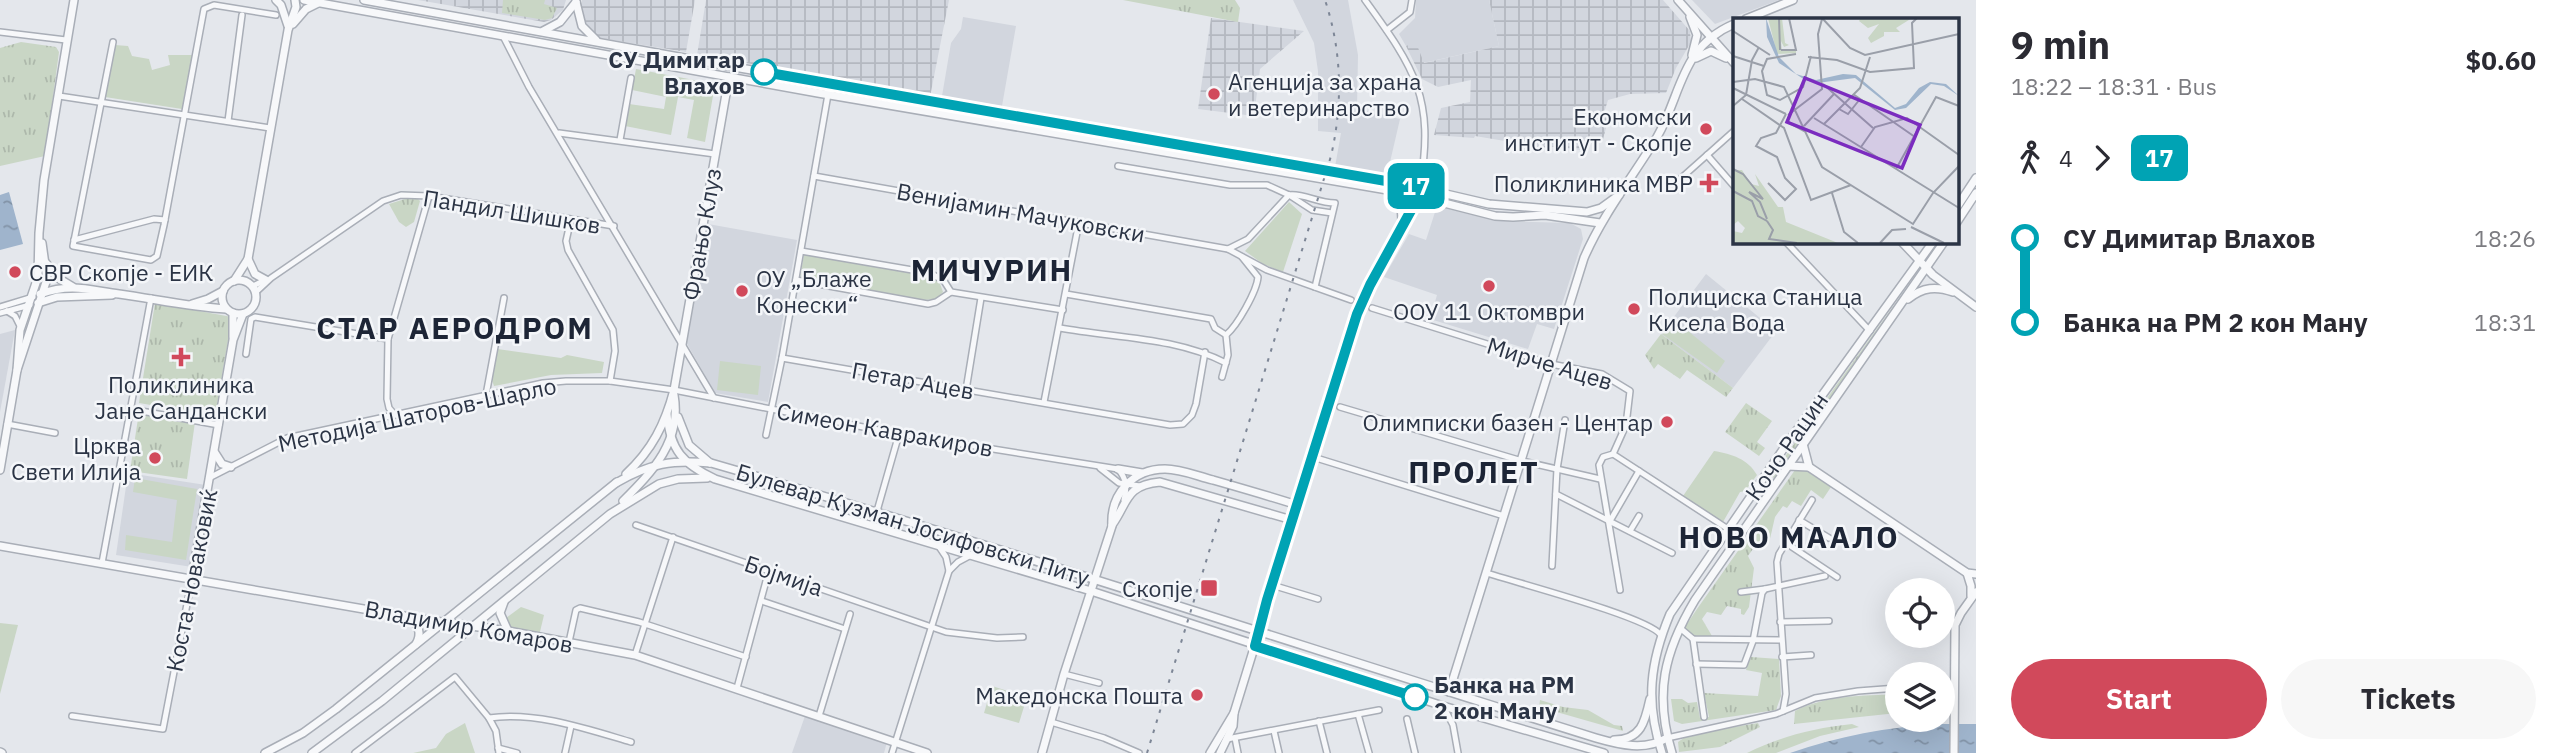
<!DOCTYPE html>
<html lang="en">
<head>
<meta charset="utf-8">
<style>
  body { margin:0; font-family:"IBM Plex Sans",sans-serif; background:#f7f7f7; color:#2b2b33; height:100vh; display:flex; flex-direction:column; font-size:26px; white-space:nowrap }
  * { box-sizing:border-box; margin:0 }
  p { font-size:23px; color:#7c7c81 }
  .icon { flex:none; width:38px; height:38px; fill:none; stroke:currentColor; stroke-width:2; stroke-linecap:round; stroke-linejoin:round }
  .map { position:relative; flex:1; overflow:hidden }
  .sheet { display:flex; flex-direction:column; background:#fff; width:595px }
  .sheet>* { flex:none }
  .badge { padding:0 14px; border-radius:10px; font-size:24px; line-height:46px }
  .controls { position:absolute; left:1885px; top:578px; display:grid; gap:14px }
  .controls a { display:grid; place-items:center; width:70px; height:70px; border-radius:50%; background:#fff; box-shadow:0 7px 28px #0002; font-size:35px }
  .map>.badge { position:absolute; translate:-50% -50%; box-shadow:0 0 0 4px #fff }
  .legs { display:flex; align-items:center; gap:10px; height:77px; padding:0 35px; font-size:23px }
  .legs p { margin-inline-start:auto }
  .summary { display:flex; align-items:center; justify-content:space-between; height:119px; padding:0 35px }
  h1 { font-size:38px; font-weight:800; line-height:52px }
  .action { display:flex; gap:14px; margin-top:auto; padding:14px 35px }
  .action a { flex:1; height:80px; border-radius:42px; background:#d1495b; color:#fff; font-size:28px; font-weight:800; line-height:80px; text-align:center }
  .action a+a { background:#f7f7f7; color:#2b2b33 }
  ul { padding:0 35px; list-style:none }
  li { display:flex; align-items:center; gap:24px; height:84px; font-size:26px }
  li i { display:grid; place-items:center; width:10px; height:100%; margin:0 9px; background:currentColor }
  li i::after { content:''; width:18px; height:18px; margin:-9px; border:5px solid; border-radius:50%; background:#fff }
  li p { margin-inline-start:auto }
  li:first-child i { background:linear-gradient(#0000 50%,currentColor 0) }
  li:last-child i { background:linear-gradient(currentColor 50%,#0000 0) }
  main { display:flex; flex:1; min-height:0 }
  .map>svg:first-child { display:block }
  .built { fill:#d2d6de }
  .industrial { fill:url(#industrial-grid) }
  .grass { fill:url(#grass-tufts) }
  .park { fill:#c9d6c5 }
  .water { fill:url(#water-ripples) }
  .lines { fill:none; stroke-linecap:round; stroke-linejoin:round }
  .minor-casing { stroke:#a9aeb7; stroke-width:8 }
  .tertiary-casing { stroke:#a9aeb7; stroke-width:10 }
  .minor { stroke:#f7f8fa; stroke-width:5 }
  .tertiary { stroke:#f7f8fa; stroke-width:7 }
  .rail { stroke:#7d8696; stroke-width:2; stroke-dasharray:3.5 7; stroke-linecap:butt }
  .line-1-casing { stroke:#fff; stroke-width:16 }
  .line-1 { stroke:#00a3b4; stroke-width:10 }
  .stop-1-dot { fill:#fff; stroke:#00a3b4; stroke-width:3.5 }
  .poi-dot { fill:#d1495b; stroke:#f4f6f9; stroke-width:2.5 }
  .labels { text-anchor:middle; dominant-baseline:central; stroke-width:5; stroke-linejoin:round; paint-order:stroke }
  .stop-label { font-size:23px; font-weight:bold; fill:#2b3445; stroke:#f4f6f9; text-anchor:end }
  .poi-label { font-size:23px; fill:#2b3445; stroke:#f4f6f9; text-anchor:end }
  .street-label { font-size:23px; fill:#2b3445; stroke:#f4f6f9 }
  .district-label { font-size:30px; font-weight:bold; letter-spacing:2px; fill:#1d2536; stroke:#f4f6f9 }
  .inset-road { fill:none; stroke:#9a9fa9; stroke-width:2 }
  .view { fill:#7b2cbf; fill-opacity:0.15; stroke:#7b2cbf; stroke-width:3.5 }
  .inset-edge { fill:none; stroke:#2b3445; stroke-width:3.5 }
</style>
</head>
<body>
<main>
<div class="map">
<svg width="1976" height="753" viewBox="0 0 1976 753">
  <defs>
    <pattern id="industrial-grid" width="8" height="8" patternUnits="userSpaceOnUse" patternTransform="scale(1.75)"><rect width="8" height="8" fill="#d2d6de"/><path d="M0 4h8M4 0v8" fill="none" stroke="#b4b8c0"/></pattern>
    <pattern id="grass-tufts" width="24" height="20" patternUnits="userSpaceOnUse" patternTransform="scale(1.75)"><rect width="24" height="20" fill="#c9d6c5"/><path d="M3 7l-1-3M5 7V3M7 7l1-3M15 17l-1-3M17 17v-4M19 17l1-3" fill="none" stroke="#adb8ab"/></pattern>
    <pattern id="water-ripples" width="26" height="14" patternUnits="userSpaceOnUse" patternTransform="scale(1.75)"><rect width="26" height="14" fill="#9fb4cc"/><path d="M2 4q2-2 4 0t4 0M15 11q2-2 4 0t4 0" fill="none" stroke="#8293a7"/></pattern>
  </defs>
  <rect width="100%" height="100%" fill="#e4e7ec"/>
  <g class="built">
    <polygon points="1293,0 1348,0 1358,55 1357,108 1400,119 1387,175 1335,167 1341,133 1318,131 1318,71 1314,43"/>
    <polygon points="1416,0 1489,0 1499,46 1423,63 1417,46 1406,46 1399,34 1415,18"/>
    <polygon points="1692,0 1779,0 1715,24"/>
    <polygon points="963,17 1016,26 1002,106 942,96 951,43 961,29"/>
    <polygon points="1437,206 1501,221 1570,223 1581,229 1583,239 1554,329 1537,324 1528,349 1430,319 1437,295 1384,277 1409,234 1426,240"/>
    <polygon points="708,224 797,240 768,402 715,393 686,342"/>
    <polygon points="1706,274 1776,331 1733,388 1661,334"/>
    <polygon points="15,330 0,412 0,334"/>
    <polygon points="128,473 206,485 192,567 116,555"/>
    <polygon points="805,716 887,742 884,753 792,753"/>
  </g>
  <g class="industrial">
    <polygon points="418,0 566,0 563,10 551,20 544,22"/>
    <polygon points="582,0 695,0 686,52 594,37 583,17 581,9"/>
    <polygon points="706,0 949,0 930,97 819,75 697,55"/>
    <polygon points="1489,0 1663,0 1690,31 1691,42 1676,68 1666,93 1630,94 1608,100 1603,116 1609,117 1602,143 1582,142 1581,150 1547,146 1546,148 1475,136 1474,138 1434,135 1441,108 1470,102 1471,80 1438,87 1422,79 1406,46 1412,44 1417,45 1424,63 1499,46"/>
    <polygon points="1211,18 1304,31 1260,69 1254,116 1198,109"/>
  </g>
  <g class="grass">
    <polygon points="503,0 545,0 544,4 557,8 552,18 545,20 502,13"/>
    <polygon points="1123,0 1235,0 1240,8 1238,22"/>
    <polygon points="21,42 56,47 59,52 45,156 0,166 0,48"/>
    <polygon points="408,198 417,198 420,201 414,222 406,227 399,222 389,204"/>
    <polygon points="1910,283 1912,283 1774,478 1771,476"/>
    <polygon points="155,303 232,317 215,416 139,403"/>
    <polygon points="1661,334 1733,388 1726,397 1687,370 1680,379 1658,364 1654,369 1645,355"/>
    <polygon points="1746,403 1772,421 1757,442 1765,448 1759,456 1725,432"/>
    <polygon points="139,412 195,422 187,479 130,471"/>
    <polygon points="1795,470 1805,470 1831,487 1823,499 1811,490 1801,506 1792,501 1787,508 1783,506 1775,517 1769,543 1757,543 1748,556 1754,568 1749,607 1744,615 1741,614 1741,609 1727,606 1721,615 1707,612 1702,619 1712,636 1694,636 1686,631 1685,627 1697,609"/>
    <polygon points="1751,657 1779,659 1781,696 1776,710 1682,724 1674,721 1671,699 1682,699 1688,703 1697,702 1700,718 1709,717 1704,693 1758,696 1762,673 1746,670"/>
    <path d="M 1897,694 L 1897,713 L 1794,724 L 1795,711 C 1825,695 1864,696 1897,694 Z"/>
    <polygon points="1540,700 1563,707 1588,710 1614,725 1622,726 1623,731 1539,707"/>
    <polygon points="1758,723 1760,727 1720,747 1679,752 1678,742 1688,735"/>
    <path d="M 1852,724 L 1859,727 L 1820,736 L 1776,753 L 1747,753 C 1782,736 1814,728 1852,724 Z"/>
  </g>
  <g class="park">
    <polygon points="115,45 128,46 132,56 149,59 152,70 170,65 168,55 192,55 182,109 105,97"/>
    <polygon points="636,69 715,84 705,142 687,138 694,100 678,97 671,135 625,126 629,104 664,109 666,97 632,90"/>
    <polygon points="1289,202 1302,214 1283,272 1263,264 1245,251"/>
    <polygon points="804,255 927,276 939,281 943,292 937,299 923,300 800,278"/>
    <polygon points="1673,319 1725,361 1717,373 1662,334"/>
    <polygon points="497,349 561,358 567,355 604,362 602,373 551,375 494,386 492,380"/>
    <polygon points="720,361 761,366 758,395 717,390"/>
    <path d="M 1714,451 C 1732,454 1748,459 1757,475 L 1745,491 L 1740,492 L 1723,522 L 1683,496 Z"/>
    <polygon points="135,478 197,489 186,560 125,550 126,535 172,542 177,500 133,492"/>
    <polygon points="521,607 544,615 539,636 508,631 506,618"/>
    <polygon points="0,623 18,625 0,694"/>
    <polygon points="992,686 1027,697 1019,723 984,713"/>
    <polygon points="465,723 475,753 413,753 436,748 446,734"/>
  </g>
  <g class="water">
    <polygon points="9,192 23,244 0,250 0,195"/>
    <path d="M 1939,724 L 1976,724 L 1976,753 L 1790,753 C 1839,736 1887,727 1939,724 Z"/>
  </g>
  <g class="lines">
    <defs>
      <g id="minor">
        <path d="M 1365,0 C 1415,69 1435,98 1420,186"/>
        <polyline points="1387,30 1410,12 1412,0"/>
        <polyline points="0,32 66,40"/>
        <polyline points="503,36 529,87 714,398"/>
        <polyline points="113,42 73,246 151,260 157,256 164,225 204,9 214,5 276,15"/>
        <polyline points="59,96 270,128"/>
        <polyline points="228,121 242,15"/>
        <polyline points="559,133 715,154"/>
        <polyline points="620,140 631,78"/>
        <polyline points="1707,155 1734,186"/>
        <polyline points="1118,166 1230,185 1267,185 1289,195 1312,210 1332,213"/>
        <polyline points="814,176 1228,249 1267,270 1351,300"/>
        <polyline points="1679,180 1734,131"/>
        <path d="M 1289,195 C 1303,193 1318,203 1335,203 L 1315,287"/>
        <polyline points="571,219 566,241 568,250 613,330 615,351 610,381"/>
        <polyline points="74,240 154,219 165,220"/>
        <polyline points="1786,242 1870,331"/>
        <polyline points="1228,249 1248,239 1289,195"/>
        <polyline points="801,251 930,273 944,281 951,292 1063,310"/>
        <polyline points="796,280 928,304 936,302 951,292"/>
        <polyline points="253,286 265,280"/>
        <polyline points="256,292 271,278 383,201 401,195 429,196 614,226"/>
        <polyline points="1066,294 1211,319 1215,328 1226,335"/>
        <polyline points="0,307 33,297"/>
        <polyline points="1372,308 1551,364 1602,374 1630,391 1626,425 1613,454 1603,457 1599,465 1620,590"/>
        <polyline points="7,311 15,316 20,326"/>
        <polyline points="0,313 30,305"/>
        <path d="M 1060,328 C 1115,338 1176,337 1226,363"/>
        <polyline points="246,354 251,319 255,317 388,339"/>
        <polyline points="782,358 1170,425 1183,424 1192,415 1196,404 1205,352"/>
        <path d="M 1222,377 L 1228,355 L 1226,335 C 1237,326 1257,291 1258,277 L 1242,257"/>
        <polyline points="966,390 981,298"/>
        <polyline points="486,395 504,298"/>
        <polyline points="1044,402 1079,222"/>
        <polyline points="1340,407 1522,461 1600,479"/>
        <polyline points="130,409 219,425"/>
        <polyline points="395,415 389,408 387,399 388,339 429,196"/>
        <polyline points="7,424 55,433"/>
        <polyline points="766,435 782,358 830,83"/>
        <polyline points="1613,454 1728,529"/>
        <polyline points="1313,457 1504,516"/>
        <polyline points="1100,468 1119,483 1140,486"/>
        <path d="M 211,477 L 287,438 L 543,383 L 566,381 L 610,381 L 674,390 L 899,434 L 1118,469 C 1127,479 1127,488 1124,500"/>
        <polyline points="1556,494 1672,553"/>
        <polyline points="877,511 899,434"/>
        <polyline points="1799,520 1829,538"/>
        <polyline points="1610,521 1639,471"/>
        <polyline points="636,525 946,632 997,638 1023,637"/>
        <polyline points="1630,531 1639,516"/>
        <polyline points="1786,543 1837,577"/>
        <polyline points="102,563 151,298"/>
        <polyline points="1552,566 1557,469 1565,420"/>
        <polyline points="949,571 958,562 971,555"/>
        <path d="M 1487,573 C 1517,583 1648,617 1661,635"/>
        <polyline points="1272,585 1318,599"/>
        <polyline points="1741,592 1765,589"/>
        <polyline points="762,601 845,629"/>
        <polyline points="1780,622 1829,621"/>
        <polyline points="1680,628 1693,639 1781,640"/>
        <polyline points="1693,639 1704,717"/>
        <polyline points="569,642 576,610 580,608 639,622 746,657"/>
        <polyline points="635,655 673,537"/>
        <polyline points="1782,657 1811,655"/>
        <polyline points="1696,664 1744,665 1753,641 1762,593 1765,589 1825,576"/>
        <polyline points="1064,674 1099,683"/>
        <polyline points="1942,686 1955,685"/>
        <polyline points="737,688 769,570"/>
        <polyline points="1443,706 1453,725 1458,753"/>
        <polyline points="1783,711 1786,694 1777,562 1779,554 1812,500"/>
        <polyline points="1358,714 1369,753"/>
        <polyline points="72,716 163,729 192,578"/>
        <polyline points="819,716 850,614"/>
        <path d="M 489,718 C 535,711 587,729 631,742"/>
        <polyline points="1407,719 1415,753"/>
        <polyline points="1319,721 1327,753"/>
        <polyline points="1051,722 1104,738 1139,753"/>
        <polyline points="1274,731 1279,753"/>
        <polyline points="1235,738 1238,753"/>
        <polyline points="1667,738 1776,714 1815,698 1858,691 1897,688"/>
        <polyline points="1227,739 1379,710"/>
        <polyline points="498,748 517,753"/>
        <polyline points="355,753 455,677 489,718 496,731 499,753"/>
        <polyline points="565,753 571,726"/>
        <polyline points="892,753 949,571 946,557 938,545"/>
      </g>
      <g id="tertiary">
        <polyline points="276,0 281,5 288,26"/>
        <polyline points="304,0 818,93 1405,193 1495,216 1513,217 1545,215 1600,223"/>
        <polyline points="364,0 740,68 1386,180 1489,204 1587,212 1601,208 1619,195"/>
        <polyline points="1678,0 1734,63"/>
        <polyline points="576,2 582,26 596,40"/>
        <polyline points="1690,17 1697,35 1692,55"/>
        <polyline points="1746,19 1793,0"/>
        <polyline points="293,24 306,9 318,3"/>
        <polyline points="543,31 560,22 576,2"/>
        <polyline points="1696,58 1711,51 1726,58"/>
        <polyline points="1390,192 1401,203 1402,221"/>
        <polyline points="1957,207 1976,178"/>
        <polyline points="1957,222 1976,193"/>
        <polyline points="1902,242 1933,275 1976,307"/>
        <polyline points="248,259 255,274 266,280"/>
        <polyline points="46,263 58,278 73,287"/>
        <circle cx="239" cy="297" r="17"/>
        <polyline points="234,281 248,259 288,30 296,7 295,0"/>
        <path d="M 40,294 C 71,283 89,290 119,294 C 155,299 190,307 226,309"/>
        <path d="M 1908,299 C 1923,287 1936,286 1953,292"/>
        <polyline points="38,303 57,297 112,295"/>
        <polyline points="192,304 208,299 223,291"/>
        <polyline points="233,337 233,313"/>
        <polyline points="17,370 20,330 38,277 39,233 44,180 74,0"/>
        <path d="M 667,414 C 670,450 683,464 715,479 L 1091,591 L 1443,706 L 1604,753"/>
        <polyline points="678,417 689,445 710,463"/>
        <polyline points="1803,444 1809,467"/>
        <polyline points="215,453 222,464 231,467"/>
        <polyline points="1788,466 1809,467 1967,573 1976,574"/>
        <polyline points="1118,469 1142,473"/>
        <polyline points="0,470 17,370 47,279 42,243"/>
        <path d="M 626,474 C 652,450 665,424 674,390 L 729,77"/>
        <path d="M 616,483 C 650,463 672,460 711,463 C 1008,549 1301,646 1596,738 C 1620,745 1645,751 1667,738"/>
        <path d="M 623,501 C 653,471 682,441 674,395"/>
        <path d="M 1112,525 C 1128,503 1125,485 1160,482 L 1292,520"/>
        <polyline points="0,546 427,620 508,631 635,655 927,753"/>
        <polyline points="1967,573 1971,586 1971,596"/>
        <polyline points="192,578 233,340 243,314"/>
        <polyline points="504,602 500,613 508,631"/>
        <path d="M 409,619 C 419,624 422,634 416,644"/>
        <path d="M 1449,692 L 1584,258 C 1603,214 1632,178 1657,137 C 1682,94 1680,47 1734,24"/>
        <path d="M 1614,740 C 1641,740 1645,722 1650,699"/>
        <polyline points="0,752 2,753"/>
        <polyline points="265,753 303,733 336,709 617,482"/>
        <polyline points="312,753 382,701 610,514 659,484 678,479 707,478"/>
        <path d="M 1042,753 L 1064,674 L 1112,526 C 1110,494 1133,469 1165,469 C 1181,469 1197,476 1213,480 C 1241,488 1269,496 1297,505"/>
        <polyline points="1210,753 1234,713"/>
        <polyline points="1220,753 1233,726 1234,713 1357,314 1370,285 1418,194"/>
        <path d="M 1662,753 C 1645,702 1650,662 1670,614 L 1784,448 L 1933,242"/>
        <path d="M 1672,753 C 1654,694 1664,652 1695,600 L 1944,242"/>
        <polyline points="1954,753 1955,625 1961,613 1976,592"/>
      </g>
    </defs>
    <use href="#minor" class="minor-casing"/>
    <use href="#tertiary" class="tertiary-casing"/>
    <use href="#minor" class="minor"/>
    <use href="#tertiary" class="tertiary"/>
    <path class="rail" d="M 1147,753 L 1331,156 C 1343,104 1342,51 1325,0"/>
  </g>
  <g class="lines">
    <defs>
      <polyline id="line-1" points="764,72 1420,187 1414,205 1370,285 1357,314 1267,600 1255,646 1415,697"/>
    </defs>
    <use href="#line-1" class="line-1-casing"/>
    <use href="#line-1" class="line-1"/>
  </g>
  <g class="stop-1-dot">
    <circle cx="764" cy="72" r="12"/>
    <circle cx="1415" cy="697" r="12"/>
  </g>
  <g class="poi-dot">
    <circle cx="1214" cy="94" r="7"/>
    <circle cx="1706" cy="129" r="7"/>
    <path d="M1705.5 172.5h7v7h7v7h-7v7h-7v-7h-7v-7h7z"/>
    <circle cx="15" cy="272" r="7"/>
    <circle cx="1489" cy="286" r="7"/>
    <circle cx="742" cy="291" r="7"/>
    <circle cx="1634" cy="309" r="7"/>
    <path d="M177.5 346.5h7v7h7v7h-7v7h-7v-7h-7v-7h7z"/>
    <circle cx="1667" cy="422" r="7"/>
    <circle cx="155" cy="458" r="7"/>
    <rect x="1200" y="579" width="18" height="18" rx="3.5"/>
    <circle cx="1197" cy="695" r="7"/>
  </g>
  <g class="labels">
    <g class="stop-label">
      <text x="745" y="59">СУ Димитар<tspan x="745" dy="26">Влахов</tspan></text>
      <text x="1434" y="684" text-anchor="start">Банка на РМ<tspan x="1434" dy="26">2 кон Ману</tspan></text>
    </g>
    <g class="poi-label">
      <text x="1228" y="81" text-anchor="start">Агенција за храна<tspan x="1228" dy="26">и ветеринарство</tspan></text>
      <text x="1692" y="116">Економски<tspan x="1692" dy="26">институт - Скопје</tspan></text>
      <text x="1693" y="183">Поликлиника МВР</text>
      <text x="29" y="272" text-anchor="start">СВР Скопје - ЕИК</text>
      <text x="756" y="278" text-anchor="start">ОУ „Блаже<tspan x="756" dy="26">Конески“</tspan></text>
      <text x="1648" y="296" text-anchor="start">Полициска Станица<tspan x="1648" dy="26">Кисела Вода</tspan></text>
      <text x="1489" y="311" text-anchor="middle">ООУ 11 Октомври</text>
      <text x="181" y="384" text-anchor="middle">Поликлиника<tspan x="181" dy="26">Јане Сандански</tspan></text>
      <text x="1653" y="422">Олимписки базен - Центар</text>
      <text x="141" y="445">Црква<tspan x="141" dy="26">Свети Илија</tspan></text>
      <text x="1193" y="588">Скопје</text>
      <text x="1183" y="695">Македонска Пошта</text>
    </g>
    <g class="street-label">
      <text transform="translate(512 211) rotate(9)">Пандил Шишков</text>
      <text transform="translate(1021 212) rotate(10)">Венијамин Мачуковски</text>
      <text transform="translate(701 234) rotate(-80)">Фрањо Клуз</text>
      <text transform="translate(1550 363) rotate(17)">Мирче Ацев</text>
      <text transform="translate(913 380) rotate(10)">Петар Ацев</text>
      <text transform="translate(417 414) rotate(-12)">Методија Шаторов-Шарло</text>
      <text transform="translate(885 429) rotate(10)">Симеон Кавракиров</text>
      <text transform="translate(1786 446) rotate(-55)">Кочо Рацин</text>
      <text transform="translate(913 524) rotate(17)">Булевар Кузман Јосифовски Питу</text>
      <text transform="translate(784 575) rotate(19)">Бојмија</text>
      <text transform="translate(191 580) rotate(-79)">Коста Новаковиќ</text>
      <text transform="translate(469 626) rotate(10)">Владимир Комаров</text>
    </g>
    <g class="district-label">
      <text x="992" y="269">МИЧУРИН</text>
      <text x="455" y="327">СТАР АЕРОДРОМ</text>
      <text x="1474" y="471">ПРОЛЕТ</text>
      <text x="1789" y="536">НОВО МААЛО</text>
    </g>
  </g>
  <g transform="translate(1733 18)">
    <rect width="226" height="226" fill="#e4e7ec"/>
    <path d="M 35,0 L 49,0 L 52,25 L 56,27 L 51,29 L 48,23 L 49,33 L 63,33 L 63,35 L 44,36 Z" fill="#c9d6c5"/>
    <path d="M 0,152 L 9,152 L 18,166 L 26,168 L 22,156 L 45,189 L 50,189 L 53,204 L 105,225 L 0,225 L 0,213 L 9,215 L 12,210 L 5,203 L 0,207 Z" fill="#c9d6c5"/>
    <path d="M 128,0 L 179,0 L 163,10 L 167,14 L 151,14 L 151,18 L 138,25 L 135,20 L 146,6 L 135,10 L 126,3 Z" fill="#c9d6c5"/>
    <path d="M 33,0 L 46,39 L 63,56 L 83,62 L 110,56 L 123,57 L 162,90 L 173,86 L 186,70 L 197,64 L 213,66 L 226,78 L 211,68 L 198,66 L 173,90 L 162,92 L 122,60 L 84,65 L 72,62 L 46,45 L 34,19 Z" fill="#9fb4cc"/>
    <path class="inset-road" d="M 46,0 L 47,32M 89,0 L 117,30 L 132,37 L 226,16M 0,13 L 37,37M 48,32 L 63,32 L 56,0M 63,36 L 34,41 L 29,53 L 34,77 L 47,82 L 70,69 L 78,38M 0,38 L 31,48M 75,39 L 104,42 L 137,54 L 181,50 L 179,5 L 184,0M 0,64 L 22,61 L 51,69 L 89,149 L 180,206 L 200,175 L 226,148M 90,66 L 140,110M 0,70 L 53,96M 120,76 L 182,119M 9,81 L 51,110 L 78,182 L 118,167M 0,88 L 13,77 L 19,42 L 26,29M 106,91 L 115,96 L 127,81M 55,97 L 89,71 L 85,16 L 89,1M 81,100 L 226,190M 53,103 L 73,114M 91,106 L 127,70 L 137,39M 71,108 L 101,76M 128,129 L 142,109 L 174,100 L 226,137M 0,151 L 10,156 L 30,181 L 16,174 L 27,184 L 34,201M 163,151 L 203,79 L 226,88M 35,165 L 52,182 L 63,171 L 52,160 L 44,139 L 23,128 L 28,120 L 43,115 L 53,96M 0,173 L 19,183 L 25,198 L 34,203M 99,175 L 111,214 L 125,225M 34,203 L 40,212 L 36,221 L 64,225M 178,209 L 211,225M 147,225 L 159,212 L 173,211"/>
    <path class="view" d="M 72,60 L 187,107 L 169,150 L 54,104 Z"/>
    <rect width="226" height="226" class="inset-edge"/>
  </g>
</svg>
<div class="controls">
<a><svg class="icon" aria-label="locate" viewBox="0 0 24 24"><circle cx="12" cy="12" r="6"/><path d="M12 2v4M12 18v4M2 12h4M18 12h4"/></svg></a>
<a><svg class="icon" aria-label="layers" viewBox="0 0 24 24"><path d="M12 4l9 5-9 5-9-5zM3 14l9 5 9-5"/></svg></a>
</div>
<b class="badge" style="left:1416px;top:186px;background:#00a3b4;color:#fff">17</b>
</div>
<section class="sheet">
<div class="summary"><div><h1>9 min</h1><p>18:22 – 18:31 · Bus</p></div><b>$0.60</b></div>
<div class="legs"><svg class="icon" aria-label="walk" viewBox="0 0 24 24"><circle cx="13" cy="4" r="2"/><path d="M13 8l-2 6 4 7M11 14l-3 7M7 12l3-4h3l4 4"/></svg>4<svg class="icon" aria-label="forward" viewBox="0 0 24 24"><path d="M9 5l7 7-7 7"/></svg><b class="badge" style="background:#00a3b4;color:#fff">17</b></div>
<ul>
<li><i style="color:#00a3b4"></i><b>СУ Димитар Влахов</b><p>18:26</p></li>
<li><i style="color:#00a3b4"></i><b>Банка на РМ 2 кон Ману</b><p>18:31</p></li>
</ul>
<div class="action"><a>Start</a><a>Tickets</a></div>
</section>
</main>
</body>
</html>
